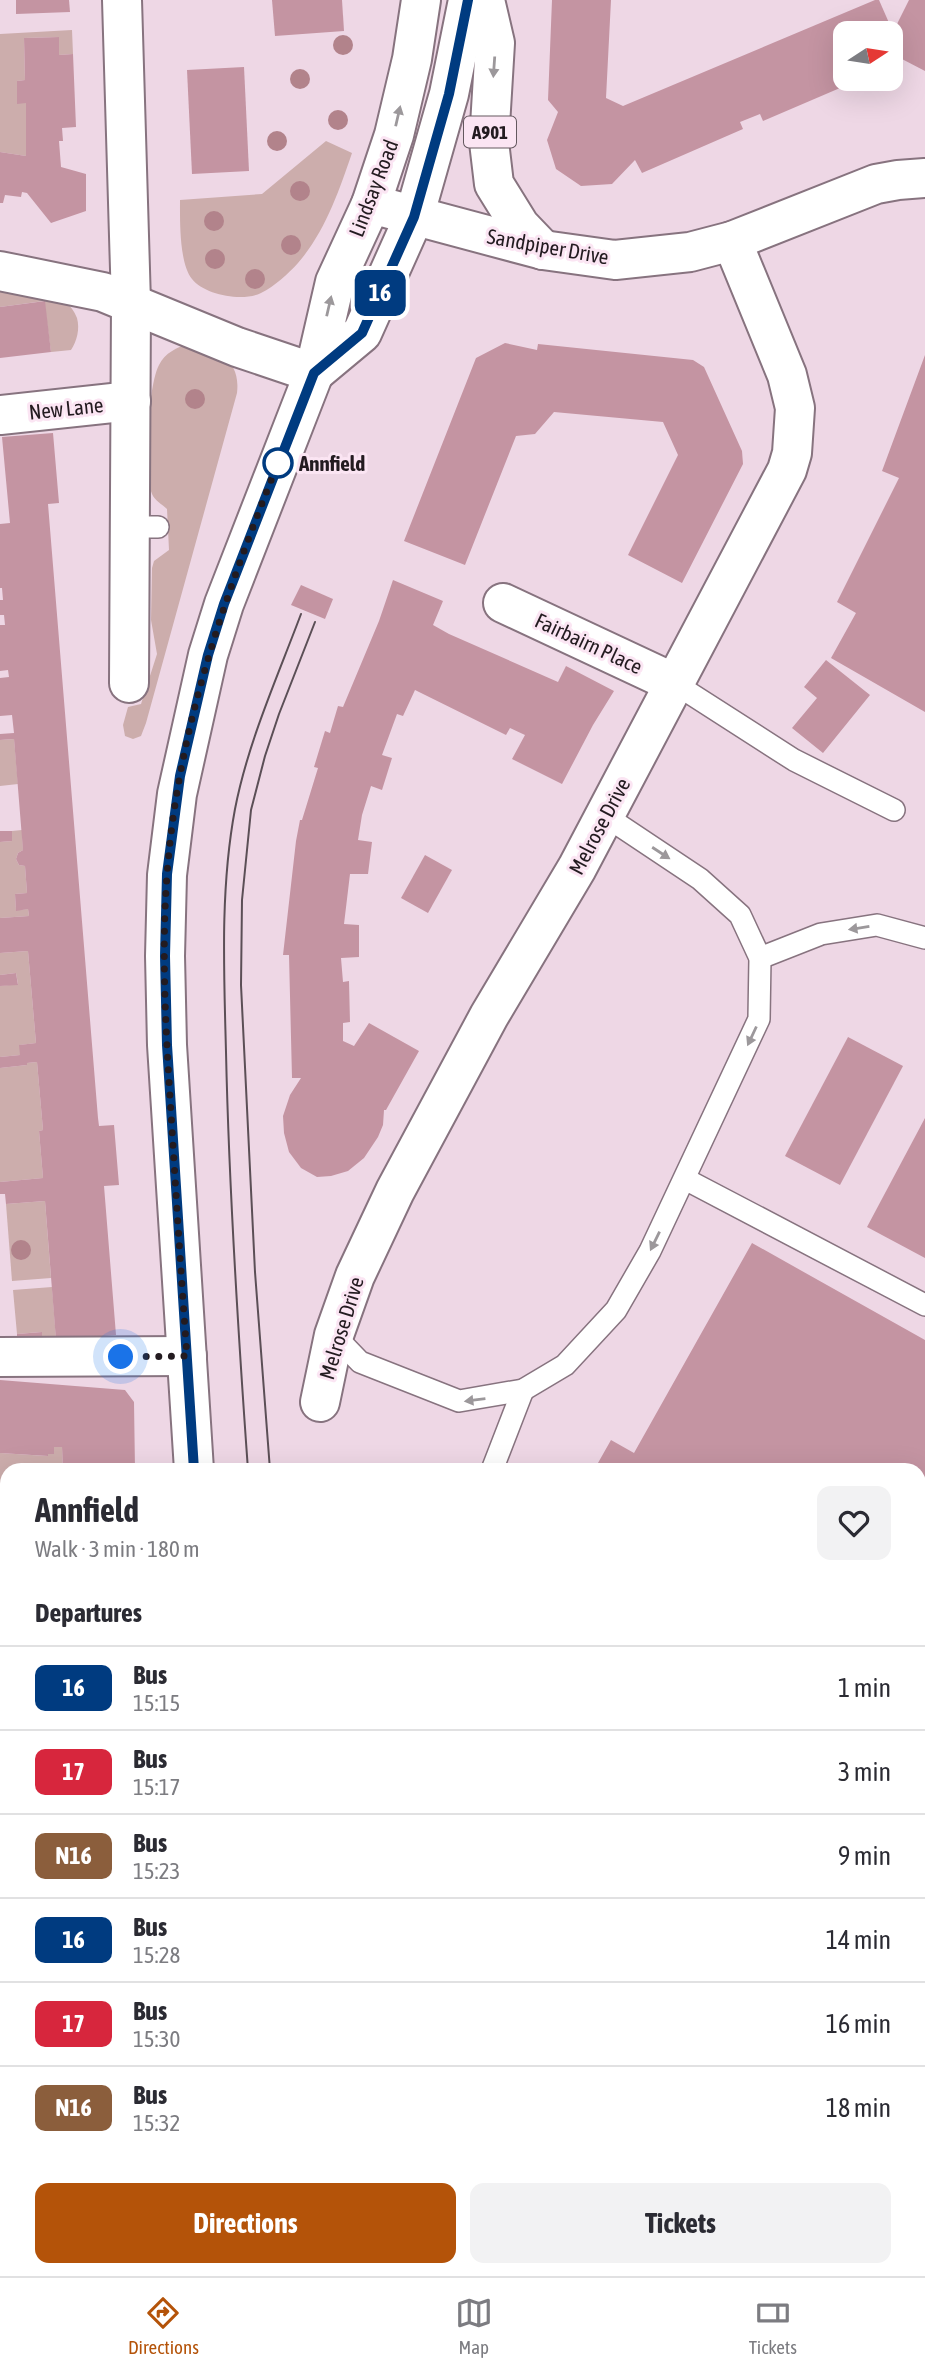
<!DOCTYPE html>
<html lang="en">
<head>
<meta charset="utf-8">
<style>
  body { margin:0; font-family:"Asap Condensed",sans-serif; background:#f2f2f3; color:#2b2b33; height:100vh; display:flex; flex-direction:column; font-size:26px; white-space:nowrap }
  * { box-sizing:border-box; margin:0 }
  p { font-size:23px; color:#7c7c81 }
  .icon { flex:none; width:38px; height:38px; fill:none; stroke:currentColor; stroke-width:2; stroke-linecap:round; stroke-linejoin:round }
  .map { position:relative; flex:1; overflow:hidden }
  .side { position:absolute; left:0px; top:1463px; width:926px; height:814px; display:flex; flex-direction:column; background:#fff; border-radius:21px 21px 0 0; box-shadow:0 7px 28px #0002 }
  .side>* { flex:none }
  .badge { padding:0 14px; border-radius:10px; font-size:24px; line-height:46px }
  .needle { width:46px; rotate:78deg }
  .controls { position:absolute; left:833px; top:21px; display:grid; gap:14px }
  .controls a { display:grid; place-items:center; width:70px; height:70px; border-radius:14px; background:#fff; box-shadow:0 7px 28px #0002; font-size:35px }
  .you { position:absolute; width:35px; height:35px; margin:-18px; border:5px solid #fff; border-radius:50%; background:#1a73e8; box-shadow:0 0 0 10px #1a73e833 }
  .map>.badge { position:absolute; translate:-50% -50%; box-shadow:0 0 0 4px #fff }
  h2 { padding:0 35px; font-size:26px; line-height:63px }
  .round { display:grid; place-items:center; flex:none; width:74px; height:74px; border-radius:14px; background:#f2f2f3 }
  .summary { display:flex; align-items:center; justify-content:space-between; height:119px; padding:0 35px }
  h1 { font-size:33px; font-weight:700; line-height:52px }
  .action { display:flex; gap:14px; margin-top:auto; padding:14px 35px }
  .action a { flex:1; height:80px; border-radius:14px; background:#b45309; color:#fff; font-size:28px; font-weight:700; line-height:80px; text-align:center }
  .action a+a { background:#f2f2f3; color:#2b2b33 }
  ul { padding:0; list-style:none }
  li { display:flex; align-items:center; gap:21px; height:84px; padding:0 35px; border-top:2px solid #e1e1e2 }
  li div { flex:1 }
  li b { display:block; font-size:26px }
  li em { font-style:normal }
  li .badge { min-width:77px; font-weight:700; text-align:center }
  .menu { display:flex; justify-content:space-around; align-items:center; height:98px; border-top:2px solid #e1e1e2; background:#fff; font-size:19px; color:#7c7c81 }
  .menu a { display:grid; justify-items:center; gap:4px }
  .menu .selected { color:#b45309 }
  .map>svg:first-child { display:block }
  .green { fill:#ccadac }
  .forest { fill:#cc9a9a }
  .building { fill:#c494a2 }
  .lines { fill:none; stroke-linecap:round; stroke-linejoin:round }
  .lane-casing { stroke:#87737f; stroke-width:24 }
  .street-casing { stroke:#87737f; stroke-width:42 }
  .primary-casing { stroke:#87737f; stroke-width:42 }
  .lane { stroke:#fff; stroke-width:21 }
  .street { stroke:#fff; stroke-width:38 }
  .primary { stroke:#fff; stroke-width:38 }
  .tram { stroke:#5b4f56; stroke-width:2 }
  .tree { fill:#b2838b }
  .oneway { fill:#9c989b }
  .line-casing { stroke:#fff; stroke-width:16 }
  .line { stroke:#003b80; stroke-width:10 }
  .walk { stroke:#231b20; stroke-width:7; stroke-dasharray:0 12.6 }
  .stop-dot { fill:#fff; stroke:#003b80; stroke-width:3.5 }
  .labels { text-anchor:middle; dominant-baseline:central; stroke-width:6; stroke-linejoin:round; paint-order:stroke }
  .shield { fill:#fbe5f3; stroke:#64585f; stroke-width:2 }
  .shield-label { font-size:19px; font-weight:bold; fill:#231b20 }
  .street-label { font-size:21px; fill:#231b20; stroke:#fbe5f3 }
  .stop-label { font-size:21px; font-weight:bold; fill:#231b20; stroke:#fbe5f3; text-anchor:start }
</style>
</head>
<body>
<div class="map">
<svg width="925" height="2276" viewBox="0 0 925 2276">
  <rect width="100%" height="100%" fill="#eed7e5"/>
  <g class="green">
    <polygon points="72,30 73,54 59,55 59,37 24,38 25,80 17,81 17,103 26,103 26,156 0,152 0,34"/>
    <path d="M 326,141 L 352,153 C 339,191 325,232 298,263 C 288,274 275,286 261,293 C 243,302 204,295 192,279 C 179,263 180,220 180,200 L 262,194 Z"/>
    <path d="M 0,283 C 26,288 67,289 77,318 C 80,329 77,341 71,350 L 51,352 L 44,301 L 0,307 Z"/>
    <path d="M 189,344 C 216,353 241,357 237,393 L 146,723 L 141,736 L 133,739 L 125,736 L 123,725 L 128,707 L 141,704 L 157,654 L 151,620 L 152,568 L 154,561 L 169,550 L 167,509 C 162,504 155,501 152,494 C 143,473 148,385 159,365 C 165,353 177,347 189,344 Z"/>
    <polygon points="14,739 18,784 0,786 0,740"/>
    <polygon points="22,830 23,850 18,853 16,859 19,865 25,866 27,893 15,894 16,910 28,909 29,916 0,918 0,842 12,841 12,831"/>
    <polygon points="28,951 36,1043 20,1045 20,1055 0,1057 0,986 18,984 16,973 0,975 0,953"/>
    <polygon points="37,1062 43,1130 39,1131 43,1178 0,1182 0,1068 27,1065 27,1063"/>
    <polygon points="45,1201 51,1278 12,1281 6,1204"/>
    <polygon points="52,1287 56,1339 42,1340 41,1332 17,1334 13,1290"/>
    <polygon points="54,1447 62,1447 63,1470 7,1470 7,1678 0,1669 0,1616 5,1612 0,1606 0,1453 47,1456 48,1454 54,1454"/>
    <polygon points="7,1857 7,2243 0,2237 0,1864"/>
  </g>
  <g class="forest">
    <polygon points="0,1669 7,1678 7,1769 0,1778"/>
    <polygon points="0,2237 7,2243 7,2270 107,2270 105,2276 0,2276"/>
  </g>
  <g class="building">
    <polygon points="16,0 69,0 70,12 16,14"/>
    <polygon points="272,0 342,0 344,31 275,36"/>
    <polygon points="552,0 611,0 606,98 623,106 875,0 879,0 893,32 909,0 925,0 925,71 900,58 891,62 891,33 845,33 845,79 861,79 763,121 760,114 740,122 743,129 642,173 635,160 612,184 581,186 556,169 547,140 558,112 548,100"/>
    <polygon points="59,37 59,55 73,54 76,127 62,128 63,141 59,141 61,167 86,174 86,211 51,223 27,193 22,192 21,197 5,195 3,203 0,203 0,152 26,156 26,103 17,104 17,81 25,80 24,38"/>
    <polygon points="244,67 249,171 192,174 187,70"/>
    <polygon points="45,301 51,352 0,358 0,307"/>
    <polygon points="505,343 537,350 538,344 693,360 704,367 742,451 743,464 682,583 628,555 678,455 663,422 554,412 535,434 516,436 465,565 404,541 476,358"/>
    <polygon points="925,355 925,712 831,658 856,613 837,602 899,478 882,471"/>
    <polygon points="53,433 59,503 48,504 98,1118 99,1126 114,1125 119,1185 104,1186 116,1335 56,1340 45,1201 6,1204 5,1194 0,1194 0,1182 43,1178 39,1131 43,1130 37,1062 27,1063 27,1065 0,1068 0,1057 20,1055 19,1045 36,1043 28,951 0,953 0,918 29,916 28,909 16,911 15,894 27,893 25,866 19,865 16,859 18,853 23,850 14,739 0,740 0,734 14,733 12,715 0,716 0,678 9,677 8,670 0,671 0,625 5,625 4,615 0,615 0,600 3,600 2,588 0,588 0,524 10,523 2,437"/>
    <polygon points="393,580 443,601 433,625 449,634 558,682 566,666 614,691 593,725 562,784 512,759 525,735 510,728 506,735 415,690 403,716 397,714 382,755 392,758 382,790 371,786 362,815 358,840 372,842 368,874 350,874 344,924 359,925 359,957 341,958 343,982 349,981 350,1022 343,1023 343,1041 354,1046 369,1023 419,1051 386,1110 384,1110 383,1125 378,1137 364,1158 348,1171 331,1176 317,1177 301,1168 289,1152 284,1133 283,1116 290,1095 301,1078 292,1078 289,955 283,955 296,841 300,820 302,820 318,768 314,767 325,731 330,733 338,706 343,707 379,621"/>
    <polygon points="301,585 333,599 325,619 291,605"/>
    <polygon points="826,660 870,695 823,753 792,728 817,698 804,687"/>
    <polygon points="0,831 12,831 12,841 0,842"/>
    <polygon points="425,855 452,870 428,913 401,898"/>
    <polygon points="16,973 18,985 0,986 0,975"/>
    <polygon points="848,1037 903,1066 840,1185 785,1156"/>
    <polygon points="925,1118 925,1258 867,1227"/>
    <polygon points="752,1243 925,1340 925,1658 919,1669 919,1470 594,1470 611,1440 634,1453"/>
    <polygon points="42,1332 42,1340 17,1342 17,1334"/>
    <polygon points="0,1380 125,1390 134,1402 135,1470 63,1470 62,1447 54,1447 54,1454 48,1454 48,1456 0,1453"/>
    <polygon points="919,1922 925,1925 925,1960 919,1956"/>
    <polygon points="925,1990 925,2040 919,2037 919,2001"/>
  </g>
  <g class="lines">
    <defs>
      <g id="lane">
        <polyline points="131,527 158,527"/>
        <polyline points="674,683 794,760 894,810"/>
        <polyline points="760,958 821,934 877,925 925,938"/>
        <polyline points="685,1179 925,1305"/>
        <polyline points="334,1335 360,1362 459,1401 523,1390 565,1365 616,1310 650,1251 759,1019 760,958 740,915 700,879 604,815"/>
        <polyline points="492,1470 523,1390"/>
        <polyline points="919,1772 925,1760"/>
        <polyline points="919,2087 925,2090"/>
        <polyline points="567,2276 570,2270"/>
        <polyline points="778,2276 782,2270"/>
        <polyline points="891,2276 894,2270"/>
      </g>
      <g id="street">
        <polyline points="122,0 131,303 129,683"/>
        <polyline points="371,204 543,250 615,260 690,252 732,241 876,184 898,180 925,178"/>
        <polyline points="0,271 103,292 237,347 314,373"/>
        <polyline points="0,415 131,401"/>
        <polyline points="503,603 674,683"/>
        <polyline points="0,1357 187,1356"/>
        <polyline points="320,1402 334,1335 355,1276 395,1191 489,1016 577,868 787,470 792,453 795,408 787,375 732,241"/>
        <polyline points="0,1826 7,1819"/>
        <polyline points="363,2270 369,2276"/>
      </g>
      <g id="primary">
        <polyline points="485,0 495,43 489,142 494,184 520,226 543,250"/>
        <polyline points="314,373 362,333 414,217 449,94 468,0"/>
        <polyline points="194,1470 167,1045 165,956 167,875 177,794 208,655 224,604 314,373 335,282 371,204 394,135 412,59 421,0"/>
        <polyline points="157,2276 158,2270"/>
      </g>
    </defs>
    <use href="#lane" class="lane-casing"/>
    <use href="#street" class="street-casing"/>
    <use href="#primary" class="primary-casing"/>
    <use href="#lane" class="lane"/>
    <use href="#street" class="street"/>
    <use href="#primary" class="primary"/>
    <g class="tram">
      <path d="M 248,1470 C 238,1331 229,1192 226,1052 C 224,972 220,889 235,809 C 248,742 277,678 301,614"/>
      <polyline points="270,1470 255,1272 241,985 242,900 251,810 265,756 279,714 315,622"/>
      <polyline points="433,2270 435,2276"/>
      <polyline points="458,2270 460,2276"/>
    </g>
  </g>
  <g class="tree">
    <circle cx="343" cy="45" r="10"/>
    <circle cx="300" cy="79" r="10"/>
    <circle cx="338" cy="120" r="10"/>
    <circle cx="277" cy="141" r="10"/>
    <circle cx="300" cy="191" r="10"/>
    <circle cx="214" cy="221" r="10"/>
    <circle cx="291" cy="245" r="10"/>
    <circle cx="215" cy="259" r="10"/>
    <circle cx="255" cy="279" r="10"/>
    <circle cx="195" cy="399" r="10"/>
    <circle cx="21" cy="1250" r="10"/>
  </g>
  <defs><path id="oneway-solid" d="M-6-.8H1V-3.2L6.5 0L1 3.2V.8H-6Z" transform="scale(1.75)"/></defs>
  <g class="oneway">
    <use href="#oneway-solid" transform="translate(494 67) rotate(94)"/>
    <use href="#oneway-solid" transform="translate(398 116) rotate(-77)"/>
    <use href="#oneway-solid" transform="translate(329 306) rotate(-77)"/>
    <use href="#oneway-solid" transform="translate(661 853) rotate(33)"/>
    <use href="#oneway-solid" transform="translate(859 928) rotate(171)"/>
    <use href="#oneway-solid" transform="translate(752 1036) rotate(115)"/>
    <use href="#oneway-solid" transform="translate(655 1241) rotate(116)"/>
    <use href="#oneway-solid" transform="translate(475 1400) rotate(173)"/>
  </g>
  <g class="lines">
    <defs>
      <polyline id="line" points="194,1470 167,1045 165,956 167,874 180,776 208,655 224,604 314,373 362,333 414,217 449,94 468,0"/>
    </defs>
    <use href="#line" class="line-casing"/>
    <use href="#line" class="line"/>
    <path class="walk" d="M 121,1357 L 187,1356 C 181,1275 176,1194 171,1113 C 166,1034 161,954 167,875 C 178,727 225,595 280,458 L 278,463"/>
  </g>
  <circle class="stop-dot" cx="278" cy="463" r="14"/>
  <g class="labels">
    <rect class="shield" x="464" y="116.5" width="52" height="31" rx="5"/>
    <g class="shield-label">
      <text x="490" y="132">A901</text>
    </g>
    <g class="street-label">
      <text transform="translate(373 188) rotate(-69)">Lindsay Road</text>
      <text transform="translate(548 246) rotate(10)">Sandpiper Drive</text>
      <text transform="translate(66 408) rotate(-6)">New Lane</text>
      <text transform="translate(589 643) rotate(25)">Fairbairn Place</text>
      <text transform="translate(599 826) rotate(-62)">Melrose Drive</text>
      <text transform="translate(341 1328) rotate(-73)">Melrose Drive</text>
    </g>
    <g class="stop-label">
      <text x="299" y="463">Annfield</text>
    </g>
  </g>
</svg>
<div class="controls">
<a><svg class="needle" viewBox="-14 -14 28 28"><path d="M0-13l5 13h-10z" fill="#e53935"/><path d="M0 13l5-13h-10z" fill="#7c7c81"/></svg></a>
</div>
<div class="you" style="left:121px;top:1357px"></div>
<b class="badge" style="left:380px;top:293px;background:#003b80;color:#fff">16</b>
<section class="side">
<div class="summary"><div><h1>Annfield</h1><p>Walk · 3 min · 180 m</p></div><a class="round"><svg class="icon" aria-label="heart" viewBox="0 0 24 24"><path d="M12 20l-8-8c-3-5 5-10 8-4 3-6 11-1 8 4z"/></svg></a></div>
<h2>Departures</h2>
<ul>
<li><span class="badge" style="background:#003b80;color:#fff">16</span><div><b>Bus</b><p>15:15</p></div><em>1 min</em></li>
<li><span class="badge" style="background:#d7263d;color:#fff">17</span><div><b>Bus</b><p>15:17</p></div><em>3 min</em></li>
<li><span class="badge" style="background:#8b5e3c;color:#fff">N16</span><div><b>Bus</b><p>15:23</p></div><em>9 min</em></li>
<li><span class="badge" style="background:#003b80;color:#fff">16</span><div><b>Bus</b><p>15:28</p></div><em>14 min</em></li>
<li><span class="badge" style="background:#d7263d;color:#fff">17</span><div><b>Bus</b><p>15:30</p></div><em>16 min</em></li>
<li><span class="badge" style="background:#8b5e3c;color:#fff">N16</span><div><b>Bus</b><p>15:32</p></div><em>18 min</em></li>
</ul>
<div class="action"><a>Directions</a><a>Tickets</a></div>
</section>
</div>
<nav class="menu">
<a class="selected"><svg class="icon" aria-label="directions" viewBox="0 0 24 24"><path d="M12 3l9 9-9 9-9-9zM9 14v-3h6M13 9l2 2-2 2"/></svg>Directions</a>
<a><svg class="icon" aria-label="map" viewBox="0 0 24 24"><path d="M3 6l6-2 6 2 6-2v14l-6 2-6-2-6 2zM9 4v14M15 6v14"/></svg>Map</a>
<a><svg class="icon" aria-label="tickets" viewBox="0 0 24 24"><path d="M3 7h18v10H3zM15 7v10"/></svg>Tickets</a>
</nav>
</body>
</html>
